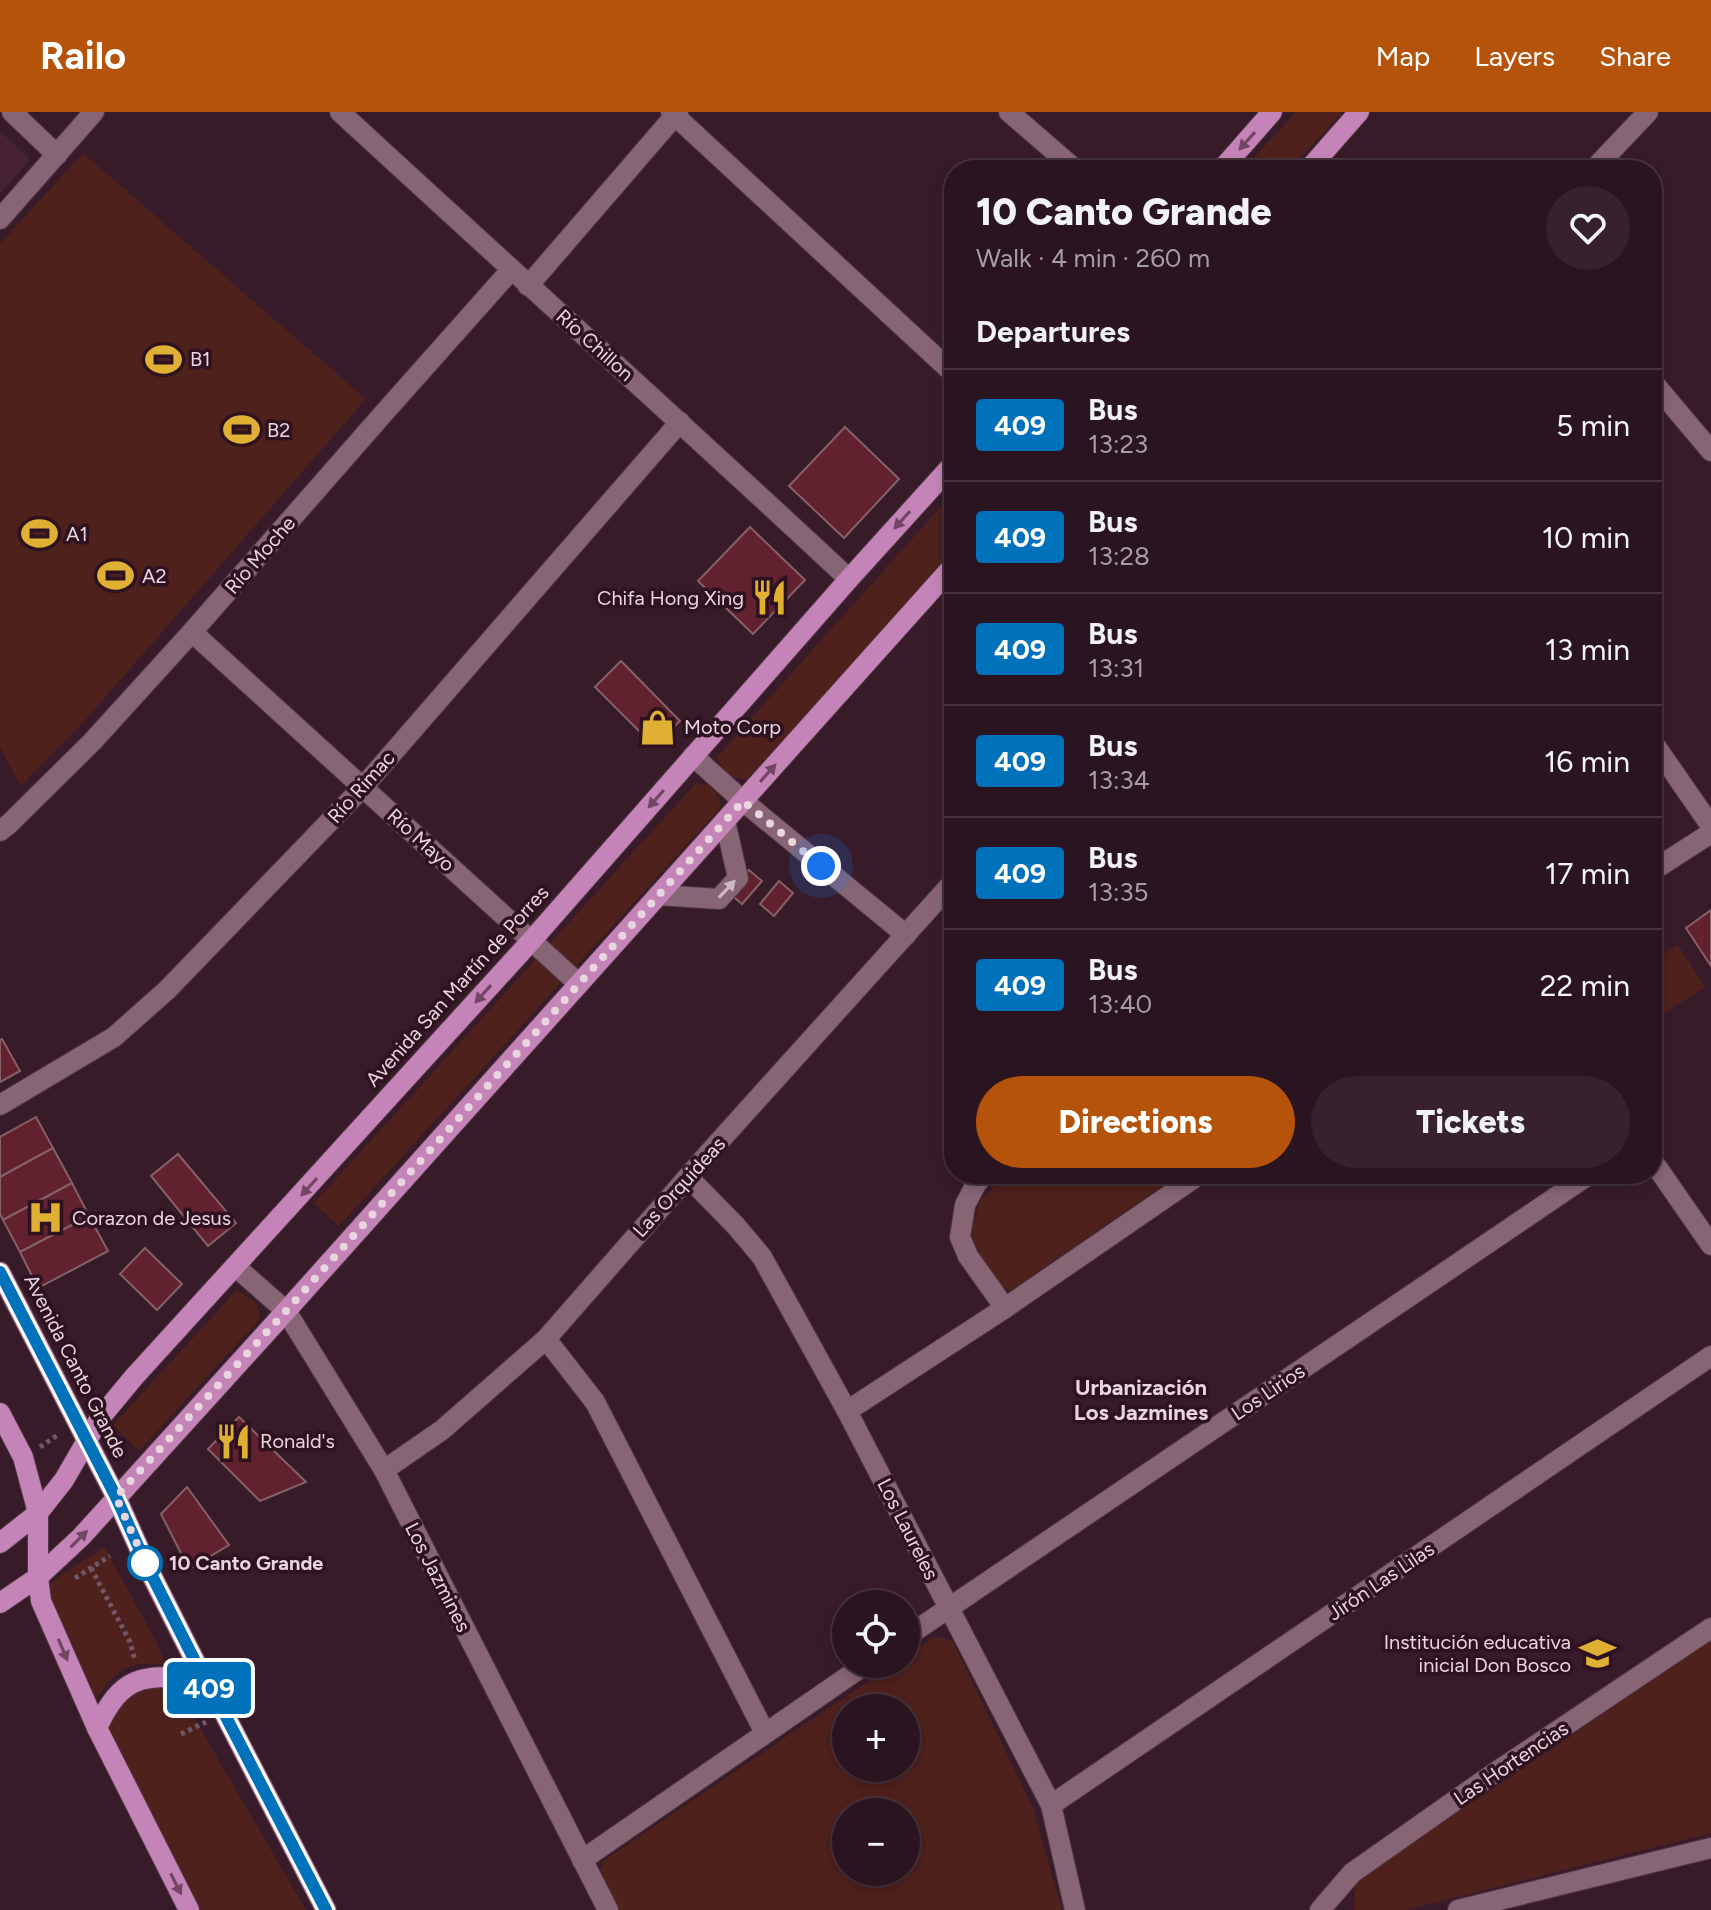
<!DOCTYPE html>
<html lang="en">
<head>
<meta charset="utf-8">
<style>
  body { margin:0; font-family:Figtree,sans-serif; background:#36212c; color:#f1f3f6; height:100vh; display:flex; flex-direction:column; font-size:30px; white-space:nowrap }
  * { box-sizing:border-box; margin:0 }
  p { font-size:26px; color:#a59ea4 }
  .icon { flex:none; width:44px; height:44px; fill:none; stroke:currentColor; stroke-width:2; stroke-linecap:round; stroke-linejoin:round }
  .map { position:relative; flex:1; overflow:hidden }
  .drawer { position:absolute; left:944px; top:48px; width:718px; height:1024px; display:flex; flex-direction:column; background:#2a141f; border-radius:32px; box-shadow:0 4px 12px #0003,0 0 0 2px #46333d }
  .drawer>* { flex:none }
  .badge { padding:0 16px; border-radius:6px; font-size:28px; line-height:52px }
  .buttons { position:absolute; left:832px; top:1478px; display:grid; gap:16px }
  .buttons a { display:grid; place-items:center; width:88px; height:88px; border-radius:50%; background:#2a141f; box-shadow:0 4px 12px #0003,0 0 0 2px #46333d; font-size:40px }
  .you { position:absolute; width:40px; height:40px; margin:-20px; border:6px solid #fff; border-radius:50%; background:#1a73e8; box-shadow:0 0 0 12px #1a73e833 }
  .map>.badge { position:absolute; translate:-50% -50%; box-shadow:0 0 0 4px #fff }
  h2 { padding:0 32px; font-size:30px; line-height:72px }
  .round { display:grid; place-items:center; flex:none; width:84px; height:84px; border-radius:42px; background:#36212c }
  .overview { display:flex; align-items:center; justify-content:space-between; height:136px; padding:0 32px }
  h1 { font-size:38px; font-weight:800; line-height:60px }
  .cta { display:flex; gap:16px; margin-top:auto; padding:16px 32px }
  .cta a { flex:1; height:92px; border-radius:48px; background:#b45309; color:#fff; font-size:32px; font-weight:800; line-height:92px; text-align:center }
  .cta a+a { background:#36212c; color:#f1f3f6 }
  ul { padding:0; list-style:none }
  li { display:flex; align-items:center; gap:24px; height:112px; padding:0 32px; border-top:2px solid #46333d }
  li div { flex:1 }
  li b { display:block; font-size:30px }
  li em { font-style:normal }
  li .badge { min-width:88px; font-weight:700; text-align:center }
  header { display:flex; align-items:center; gap:48px; box-sizing:border-box; height:112px; padding:0 40px; background:#b45309; color:#fff }
  header strong { font-size:38px }
  nav { display:flex; gap:44px; margin-inline-start:auto; font-size:28px }
  .map>svg:first-child { display:block }
  .built { fill:#462234 }
  .green { fill:#4e211c; fill-rule:evenodd }
  .building { fill:#61212f; stroke:#866066; stroke-width:2 }
  .lines { fill:none; stroke-linecap:round; stroke-linejoin:round }
  .minor-casing { stroke:#4f3743; stroke-width:22 }
  .major-casing { stroke:#4f3743; stroke-width:22 }
  .path { stroke:#725865; stroke-width:5; stroke-dasharray:4 4; stroke-linecap:butt }
  .minor { stroke:#886574; stroke-width:20 }
  .major { stroke:#c584b7; stroke-width:20 }
  .oneway { fill:#724564 }
  .oneway2 { fill:#d1b9c4 }
  .line-casing { stroke:#fff; stroke-width:18 }
  .line { stroke:#0072bc; stroke-width:12 }
  .walk { stroke:#e9d5de; stroke-width:8; stroke-dasharray:0 14.4 }
  .stop-dot { fill:#fff; stroke:#0072bc; stroke-width:4 }
  .labels { text-anchor:middle; dominant-baseline:central; stroke-width:7; stroke-linejoin:round; paint-order:stroke }
  .street-label { font-size:20px; fill:#e9d5de; stroke:#2e1220 }
  .poi-label { font-size:20px; fill:#e9d5de; stroke:#2e1220; text-anchor:start }
  .stop-label { font-size:20px; font-weight:bold; fill:#e9d5de; stroke:#2e1220; text-anchor:start }
  .neighbourhood-label { font-size:22px; font-weight:bold; fill:#e9d5de; stroke:#2e1220 }
</style>
</head>
<body>
<header>
<strong>Railo</strong>
<nav><a>Map</a><a>Layers</a><a>Share</a></nav>
</header>
<div class="map">
<svg width="1711" height="1798" viewBox="0 0 1711 1798">
  <rect width="100%" height="100%" fill="#381b29"/>
  <polygon class="built" points="0,19 30,47 0,82"/>
  <g class="green">
    <polygon points="1296,0 1342,0 1290,58 1243,58"/>
    <polygon points="83,41 366,287 80,614 21,674 0,635 0,132"/>
    <polygon points="954,380 954,437 748,668 729,664 716,646"/>
    <polygon points="697,670 709,673 720,686 720,696 339,1114 314,1091"/>
    <polygon points="1678,833 1705,875 1652,909 1652,849"/>
    <polygon points="1005,1062 1179,1062 1010,1179 987,1164 975,1145 972,1117 979,1091"/>
    <path d="M 236,1179 C 250,1185 260,1191 260,1207 L 139,1339 L 113,1313 Z"/>
    <path d="M 104,1435 L 154,1525 L 166,1553 C 128,1548 114,1558 94,1591 L 44,1478 L 60,1464 Z"/>
    <path d="M 934,1525 L 952,1528 L 1033,1696 L 1062,1798 L 618,1798 L 600,1767 L 603,1749 L 894,1552 L 906,1552 L 906,1544 ZM 846,1596 L 906,1596 L 906,1656 L 846,1656 ZM 846,1700 L 906,1700 L 906,1760 L 846,1760 Z"/>
    <polygon points="1711,1529 1711,1721 1406,1798 1354,1798 1355,1766 1488,1680"/>
    <path d="M 159,1576 L 173,1580 L 182,1585 L 306,1798 L 201,1798 L 109,1622 C 110,1610 113,1606 119,1597 C 132,1579 138,1577 159,1576 Z"/>
  </g>
  <g class="building">
    <polygon points="845,315 899,367 844,426 789,374"/>
    <polygon points="750,415 805,468 753,522 698,469"/>
    <polygon points="621,549 680,609 654,634 595,575"/>
    <polygon points="749,758 762,769 742,792 729,781"/>
    <polygon points="779,769 793,781 774,804 760,792"/>
    <polygon points="1711,798 1711,854 1686,816"/>
    <polygon points="2,927 20,959 0,970 0,928"/>
    <polygon points="36,1005 53,1036 0,1065 0,1025"/>
    <polygon points="53,1036 72,1071 3,1108 0,1102 0,1065"/>
    <polygon points="178,1042 236,1111 208,1134 151,1064"/>
    <polygon points="72,1071 89,1104 20,1140 3,1108"/>
    <polygon points="89,1104 108,1139 38,1176 20,1140"/>
    <polygon points="145,1136 182,1172 157,1198 120,1162"/>
    <polygon points="239,1305 306,1370 260,1389 208,1337"/>
    <polygon points="187,1375 229,1433 189,1457 161,1402"/>
  </g>
  <g class="lines">
    <defs>
      <g id="minor">
        <polyline points="12,0 57,43"/>
        <path d="M 340,0 C 509,156 681,310 849,467"/>
        <polyline points="671,0 954,262"/>
        <polyline points="1009,0 1076,58"/>
        <polyline points="1593,58 1648,0"/>
        <polyline points="0,107 94,0"/>
        <polyline points="528,174 678,0"/>
        <polyline points="1652,269 1711,339"/>
        <polyline points="192,520 579,872"/>
        <polyline points="1652,629 1711,714"/>
        <polyline points="693,644 743,689 906,823"/>
        <polyline points="0,719 9,712 92,630 192,520 383,302 511,158"/>
        <polyline points="1652,759 1711,721"/>
        <polyline points="658,783 719,787 738,766 725,709"/>
        <polyline points="0,993 114,925 167,878 363,675 680,310"/>
        <polyline points="1652,1048 1711,1133"/>
        <polyline points="985,1062 976,1072 965,1093 960,1125 968,1144 1005,1196"/>
        <polyline points="688,1065 736,1114 762,1145 847,1299 1051,1693 1075,1798"/>
        <polyline points="236,1155 286,1199 384,1358 608,1798"/>
        <polyline points="546,1227 595,1290 765,1621"/>
        <polyline points="847,1299 1005,1196 1200,1062"/>
        <polyline points="384,1358 442,1318 546,1227 707,1043 954,769"/>
        <polyline points="906,1525 1590,1062"/>
        <polyline points="1051,1693 1711,1244"/>
        <polyline points="582,1748 866,1552"/>
        <polyline points="1320,1798 1352,1761 1487,1666 1711,1516"/>
        <polyline points="1458,1798 1711,1736"/>
      </g>
      <g id="major">
        <polyline points="1221,58 1272,0"/>
        <polyline points="1308,58 1359,0"/>
        <polyline points="0,1160 116,1385 147,1454 204,1567 224,1601 326,1798"/>
        <polyline points="0,1301 23,1345 38,1401 38,1465 41,1489 97,1616 189,1798"/>
        <polyline points="0,1431 38,1401 64,1368 100,1306 134,1265 532,828 849,467 954,351"/>
        <polyline points="0,1491 38,1465 81,1425 286,1199 954,453"/>
        <path d="M 97,1616 C 124,1558 146,1564 204,1567"/>
      </g>
    </defs>
    <use href="#minor" class="minor-casing"/>
    <use href="#major" class="major-casing"/>
    <g class="path">
      <polyline points="40,1335 59,1322"/>
      <polyline points="91,1456 130,1530 135,1548"/>
      <polyline points="75,1466 110,1444"/>
      <polyline points="181,1622 206,1610"/>
    </g>
    <use href="#minor" class="minor"/>
    <use href="#major" class="major"/>
  </g>
  <defs><path id="oneway-solid" d="M-6-.8H1V-3.2L6.5 0L1 3.2V.8H-6Z" transform="scale(2)"/></defs>
  <g class="oneway">
    <use href="#oneway-solid" transform="translate(1247 29) rotate(132)"/>
    <use href="#oneway-solid" transform="translate(902 408) rotate(132)"/>
    <use href="#oneway-solid" transform="translate(768 661) rotate(-48)"/>
    <use href="#oneway-solid" transform="translate(656 687) rotate(131)"/>
    <use href="#oneway-solid" transform="translate(483 882) rotate(132)"/>
    <use href="#oneway-solid" transform="translate(309 1075) rotate(132)"/>
    <use href="#oneway-solid" transform="translate(79 1427) rotate(-45)"/>
    <use href="#oneway-solid" transform="translate(63 1538) rotate(67)"/>
    <use href="#oneway-solid" transform="translate(176 1772) rotate(63)"/>
  </g>
  <use class="oneway2" href="#oneway-solid" transform="translate(727 777) rotate(-47)"/>
  <g class="lines">
    <defs>
      <polyline id="line" points="0,1160 116,1385 147,1454 204,1567 224,1601 326,1798"/>
    </defs>
    <use href="#line" class="line-casing"/>
    <use href="#line" class="line"/>
    <polyline class="walk" points="145,1451 147,1454 116,1385 286,1199 743,689 821,754"/>
  </g>
  <defs>
    <symbol id="stadium-bare" viewBox="-9 -9 18 18"><path d="M0-5a6.5 5 0 1 0 0 10a6.5 5 0 1 0 0-10ZM-3.5-1.8h7v3.6h-7Z" fill="#dfb034" stroke="#2e1220" stroke-width="2.5" paint-order="stroke"/></symbol>
    <symbol id="restaurant-bare" viewBox="-9 -9 18 18"><path d="M-5-6h1v4h1v-4h1v4h1v-4h1v5L-1.5 .5V6h-2V.5L-5-1ZM5-6V6H3V1.5H1.5Q1.5-4 5-6Z" fill="#dfb034" stroke="#2e1220" stroke-width="2.5" paint-order="stroke"/></symbol>
    <symbol id="shop-bare" viewBox="-9 -9 18 18"><path d="M-5-2.5h2.3a2.7 3.5 0 0 1 5.4 0H5L5.5 6h-11ZM-1.5-2.5h3a1.5 2.3 0 0 0-3 0Z" fill="#dfb034" stroke="#2e1220" stroke-width="2.5" paint-order="stroke"/></symbol>
    <symbol id="hospital-bare" viewBox="-9 -9 18 18"><path d="M-5-5h3v3.5h4V-5h3V5h-3V1.5h-4V5h-3Z" fill="#dfb034" stroke="#2e1220" stroke-width="2.5" paint-order="stroke"/></symbol>
    <symbol id="school-bare" viewBox="-9 -9 18 18"><path d="M0-5L7-2L0 1L-7-2ZM-4 1L0 2.5L4 1V4Q0 6-4 4Z" fill="#dfb034" stroke="#2e1220" stroke-width="2.5" paint-order="stroke"/></symbol>
  </defs>
  <g fill-rule="evenodd">
    <use href="#stadium-bare" x="138" y="222" width="51" height="51"/>
    <use href="#stadium-bare" x="216" y="292" width="51" height="51"/>
    <use href="#stadium-bare" x="14" y="396" width="51" height="51"/>
    <use href="#stadium-bare" x="90" y="438" width="51" height="51"/>
    <use href="#restaurant-bare" x="744" y="460" width="51" height="51"/>
    <use href="#shop-bare" x="632" y="590" width="51" height="51"/>
    <use href="#hospital-bare" x="20" y="1080" width="51" height="51"/>
    <use href="#restaurant-bare" x="208" y="1304" width="51" height="51"/>
    <use href="#school-bare" x="1572" y="1516" width="51" height="51"/>
  </g>
  <circle class="stop-dot" cx="145" cy="1451" r="16"/>
  <g class="labels">
    <g class="street-label">
      <text transform="translate(595 233) rotate(42)">Río Chillon</text>
      <text transform="translate(260 443) rotate(-49)">Río Moche</text>
      <text transform="translate(361 675) rotate(-48)">Río Rimac</text>
      <text transform="translate(421 728) rotate(42)">Río Mayo</text>
      <text transform="translate(457 874) rotate(-48)">Avenida San Martín de Porres</text>
      <text transform="translate(679 1075) rotate(-48)">Las Orquideas</text>
      <text transform="translate(76 1254) rotate(63)">Avenida Canto Grande</text>
      <text transform="translate(1268 1280) rotate(-34)">Los Lirios</text>
      <text transform="translate(908 1417) rotate(63)">Los Laureles</text>
      <text transform="translate(438 1465) rotate(63)">Los Jazmines</text>
      <text transform="translate(1381 1469) rotate(-34)">Jirón Las Lilas</text>
      <text transform="translate(1511 1651) rotate(-34)">Las Hortencias</text>
    </g>
    <g class="poi-label">
      <text x="190" y="247">B1</text>
      <text x="267" y="318">B2</text>
      <text x="66" y="422">A1</text>
      <text x="142" y="464">A2</text>
      <text x="744" y="486" text-anchor="end">Chifa Hong Xing</text>
      <text x="684" y="615">Moto Corp</text>
      <text x="72" y="1106">Corazon de Jesus</text>
      <text x="260" y="1329">Ronald's</text>
      <text x="1571" y="1530" text-anchor="end">Institución educativa<tspan x="1571" dy="23">inicial Don Bosco</tspan></text>
    </g>
    <g class="stop-label">
      <text x="169" y="1451">10 Canto Grande</text>
    </g>
    <g class="neighbourhood-label">
      <text x="1141" y="1275">Urbanización<tspan x="1141" dy="25">Los Jazmines</tspan></text>
    </g>
  </g>
</svg>
<div class="buttons">
<a><svg class="icon" aria-label="locate" viewBox="0 0 24 24"><circle cx="12" cy="12" r="6"/><path d="M12 2v4M12 18v4M2 12h4M18 12h4"/></svg></a>
<a>+</a>
<a>−</a>
</div>
<div class="you" style="left:821px;top:754px"></div>
<b class="badge" style="left:209px;top:1576px;background:#0072bc;color:#fff">409</b>
<section class="drawer">
<div class="overview"><div><h1>10 Canto Grande</h1><p>Walk · 4 min · 260 m</p></div><a class="round"><svg class="icon" aria-label="heart" viewBox="0 0 24 24"><path d="M12 20l-8-8c-3-5 5-10 8-4 3-6 11-1 8 4z"/></svg></a></div>
<h2>Departures</h2>
<ul>
<li><span class="badge" style="background:#0072bc;color:#fff">409</span><div><b>Bus</b><p>13:23</p></div><em>5 min</em></li>
<li><span class="badge" style="background:#0072bc;color:#fff">409</span><div><b>Bus</b><p>13:28</p></div><em>10 min</em></li>
<li><span class="badge" style="background:#0072bc;color:#fff">409</span><div><b>Bus</b><p>13:31</p></div><em>13 min</em></li>
<li><span class="badge" style="background:#0072bc;color:#fff">409</span><div><b>Bus</b><p>13:34</p></div><em>16 min</em></li>
<li><span class="badge" style="background:#0072bc;color:#fff">409</span><div><b>Bus</b><p>13:35</p></div><em>17 min</em></li>
<li><span class="badge" style="background:#0072bc;color:#fff">409</span><div><b>Bus</b><p>13:40</p></div><em>22 min</em></li>
</ul>
<div class="cta"><a>Directions</a><a>Tickets</a></div>
</section>
</div>
</body>
</html>
